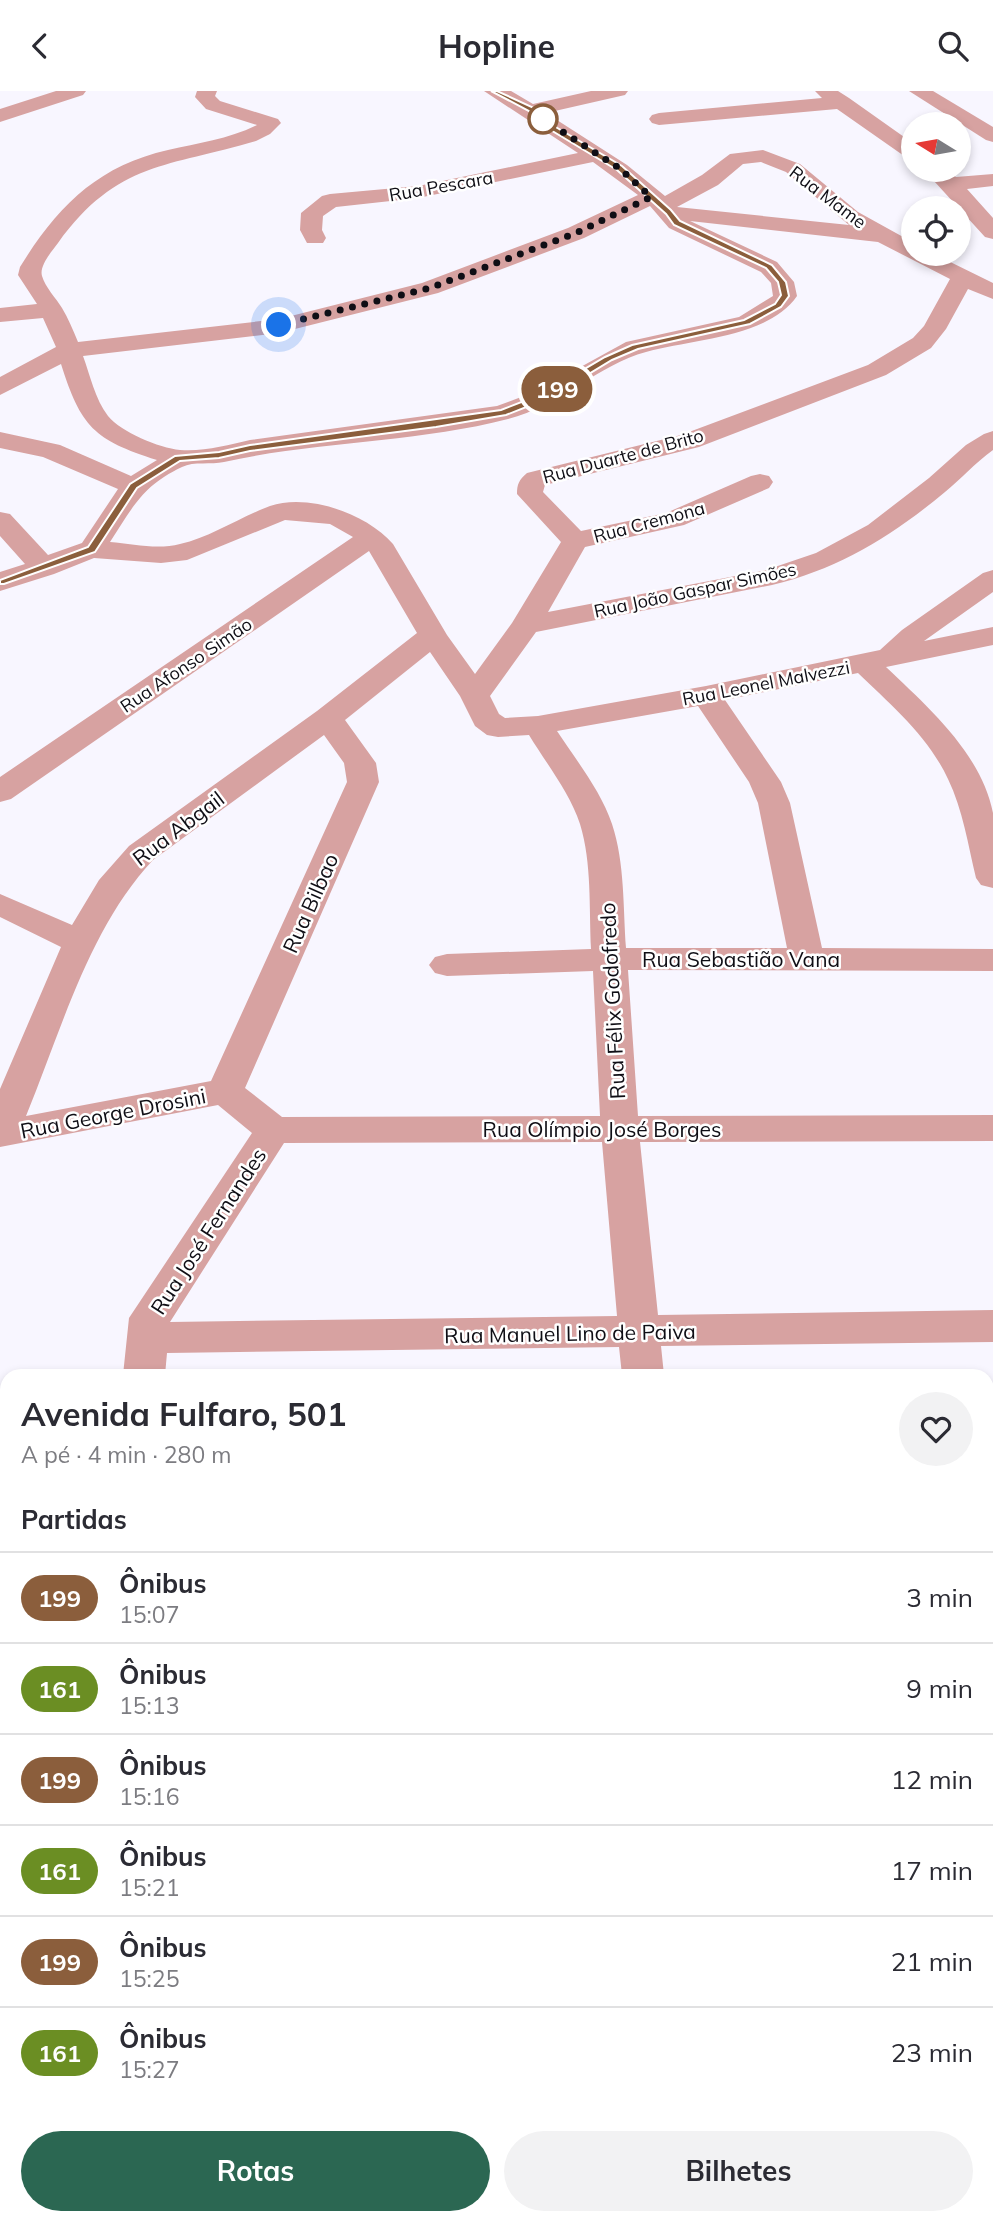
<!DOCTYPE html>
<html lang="pt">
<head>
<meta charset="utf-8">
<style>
  body { margin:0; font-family:Mulish,sans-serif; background:#f2f2f3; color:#2b2b33; height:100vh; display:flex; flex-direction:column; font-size:26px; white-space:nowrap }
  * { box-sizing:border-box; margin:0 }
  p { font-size:23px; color:#7c7c81 }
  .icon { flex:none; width:38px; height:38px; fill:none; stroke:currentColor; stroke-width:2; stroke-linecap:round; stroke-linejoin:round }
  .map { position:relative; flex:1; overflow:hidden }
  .panel { position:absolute; left:0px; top:1278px; width:994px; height:856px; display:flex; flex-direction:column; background:#fff; border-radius:21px 21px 0 0; box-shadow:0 4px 10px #0003 }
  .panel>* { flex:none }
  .badge { padding:0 14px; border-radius:23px; font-size:24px; line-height:46px }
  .needle { width:46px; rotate:281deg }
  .fabs { position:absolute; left:901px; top:21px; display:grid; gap:14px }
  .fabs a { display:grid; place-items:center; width:70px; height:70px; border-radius:50%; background:#fff; box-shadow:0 4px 10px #0003; font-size:35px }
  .you { position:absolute; width:35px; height:35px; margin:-18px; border:5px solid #fff; border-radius:50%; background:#1a73e8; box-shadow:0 0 0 10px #1a73e833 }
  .map>.badge { position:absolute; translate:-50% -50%; box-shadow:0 0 0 4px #fff }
  h2 { padding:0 21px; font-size:26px; line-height:63px }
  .round { display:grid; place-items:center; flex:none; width:74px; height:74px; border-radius:37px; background:#f2f2f3 }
  .headline { display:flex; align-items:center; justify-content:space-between; height:119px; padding:0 21px }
  h1 { font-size:33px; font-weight:700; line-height:52px }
  .button { display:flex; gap:14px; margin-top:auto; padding:14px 21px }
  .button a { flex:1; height:80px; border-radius:42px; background:#2b6752; color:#fff; font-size:28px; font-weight:700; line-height:80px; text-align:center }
  .button a+a { background:#f2f2f3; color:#2b2b33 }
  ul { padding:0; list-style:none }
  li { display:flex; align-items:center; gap:21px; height:91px; padding:0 21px; border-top:2px solid #e1e1e2 }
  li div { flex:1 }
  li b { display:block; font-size:26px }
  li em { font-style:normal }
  li .badge { min-width:77px; font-weight:700; text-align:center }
  header { display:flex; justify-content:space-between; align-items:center; height:91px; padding:0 21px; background:#fff; font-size:32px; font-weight:700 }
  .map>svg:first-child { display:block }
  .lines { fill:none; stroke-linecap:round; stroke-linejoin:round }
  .stream { stroke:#9feefb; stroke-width:11 }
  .minor { fill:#d7a2a1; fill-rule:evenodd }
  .shaded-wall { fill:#9b8c96 }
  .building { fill:#dec8d6; stroke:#9b8c96; stroke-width:2 }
  .line { fill:#8b5e3c; stroke:#fff; stroke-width:2 }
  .walk { stroke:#0f0e15; stroke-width:7; stroke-dasharray:0 12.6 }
  .stop-dot { fill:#fff; stroke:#8b5e3c; stroke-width:3.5 }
  .labels { text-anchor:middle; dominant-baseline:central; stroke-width:5; stroke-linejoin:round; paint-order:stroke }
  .far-street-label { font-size:18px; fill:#0f0e15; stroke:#fff }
  .street-label { font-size:21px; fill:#0f0e15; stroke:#fff }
</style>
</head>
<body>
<header><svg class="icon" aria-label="back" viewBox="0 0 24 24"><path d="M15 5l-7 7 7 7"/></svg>Hopline<svg class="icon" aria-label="search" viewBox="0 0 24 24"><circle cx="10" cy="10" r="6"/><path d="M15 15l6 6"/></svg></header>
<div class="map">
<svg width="993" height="2132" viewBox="0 0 993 2132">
  <rect width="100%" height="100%" fill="#f8f6ff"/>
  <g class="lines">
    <g class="stream">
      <polyline points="987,2020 993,2017"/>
      <polyline points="552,2132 583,2126"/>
    </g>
    <g class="minor">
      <polygon points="56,0 86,0 83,4 0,31 0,18"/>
      <path d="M 197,0 L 217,0 L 215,5 L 220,10 L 278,28 L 281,32 L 270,43 L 256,50 C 169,76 117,70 58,152 C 52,160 39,175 42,185 C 45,196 56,207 62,217 C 68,227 73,239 78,251 L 279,228 L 422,192 L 568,137 L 638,104 L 593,71 L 418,107 L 336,116 L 323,125 L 322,139 L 326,147 L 323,152 L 307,152 L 300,139 L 301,122 L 322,105 L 330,103 L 418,95 L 578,62 L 484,0 L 511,0 L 533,13 L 591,0 L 628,0 L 625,4 L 546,22 L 627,74 L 665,105 L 702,84 L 730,63 L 763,59 L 800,73 L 858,121 L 914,152 L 914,163 L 934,163 L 993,192 L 993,208 L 968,198 L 946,238 L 931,257 L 886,284 L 699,356 L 545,394 L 543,401 L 581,440 L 666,422 L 751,385 L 760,383 L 769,385 L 773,391 L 769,397 L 684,434 L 585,456 L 548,521 L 766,479 L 816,462 L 868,434 L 929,387 L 966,354 L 984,343 L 993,340 L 993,359 C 975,372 961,388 945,401 C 892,445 839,478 772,494 L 536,541 L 490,605 L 499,623 L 505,627 L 538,625 L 706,595 L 880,559 L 902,539 L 983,482 L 993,479 L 993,501 L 924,550 L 993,536 L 993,554 L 886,576 C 928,616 981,662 993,722 C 993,745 993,773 993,797 L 981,794 L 976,787 C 968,754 963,719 948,688 C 928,645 891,614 858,582 L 725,609 L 781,691 L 790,712 L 822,857 L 993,858 L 993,880 L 628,879 L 638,1025 L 993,1024 L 993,1050 L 640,1051 L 658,1224 L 993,1219 L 993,1251 L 661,1255 L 664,1284 L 622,1284 L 619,1256 L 167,1262 L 165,1284 L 123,1284 L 129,1227 L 252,1042 L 218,1014 L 0,1056 L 0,998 L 61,856 L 0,826 L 0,803 L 72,834 L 99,789 L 129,755 L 317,620 L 417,542 L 369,460 L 11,708 L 0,711 L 0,686 L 353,446 L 330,433 L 285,429 L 187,469 L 161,472 L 94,467 L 54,483 L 0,500 L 0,481 L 25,473 L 0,445 L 0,421 L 10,423 L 48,464 L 82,452 L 118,398 L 43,366 L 0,357 L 0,341 L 60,354 L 131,385 L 157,369 C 94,349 81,336 61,273 L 0,304 L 0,286 L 56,256 L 43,227 L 0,231 L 0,217 L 37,213 L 18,184 L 20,176 C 57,116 97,75 168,59 C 198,52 229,48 257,34 L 206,18 L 195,6 ZM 761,71 L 786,81 L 849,134 L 677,116 L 718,94 L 743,73 ZM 650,115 L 669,137 L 761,181 L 771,192 L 773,205 L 739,226 L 626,251 L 537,300 L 497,315 L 250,349 C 228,354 203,361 180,359 C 159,357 121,341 108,325 C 95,308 90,284 83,265 L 279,242 L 438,202 L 584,147 ZM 690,130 L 878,151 L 950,188 L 924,235 L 913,247 L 868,274 L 681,344 L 527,382 C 519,389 517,393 517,403 L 561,451 L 512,532 L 475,583 L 447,544 L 393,453 C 367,423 309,402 270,415 C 240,426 211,446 180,453 C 158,459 133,453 110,451 C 133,416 142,395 182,376 C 194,370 211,374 224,371 C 317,350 415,352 508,328 C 559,315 600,273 646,261 C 692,248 768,247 797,205 L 794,191 L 777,171 ZM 430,561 L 460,605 L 475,635 L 487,644 L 498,646 L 529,644 C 546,672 570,702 580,733 C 592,772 589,817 591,858 L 447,863 L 435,866 L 429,874 L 435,882 L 447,885 L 593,880 L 600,1025 L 282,1026 L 245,997 L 379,691 L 376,672 L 345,629 ZM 698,615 L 749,691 L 758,712 L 787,857 L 626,857 C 623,817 625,772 612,733 C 601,700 576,669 557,640 ZM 324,644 L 344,672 L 347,691 L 211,990 L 26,1025 C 61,940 89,837 153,769 ZM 602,1051 L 617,1225 L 170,1231 L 284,1052 Z"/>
      <polygon points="815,0 838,0 849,7 914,53 914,69 907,67 837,18 659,34 652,32 649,28 652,24 659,22 822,7"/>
      <polygon points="909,0 933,0 993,36 993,51 986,49"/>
      <polygon points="924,79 947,79 956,86 993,83 993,95 967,98 993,127 993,148 985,146"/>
      <rect x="987" y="1464" width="6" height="38"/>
      <polygon points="987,1729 993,1731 993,1777 987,1775"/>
      <polygon points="993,1837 993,1889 987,1891 987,1840"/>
      <polygon points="7,2077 7,2126 24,2126 10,2132 0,2132 0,2078"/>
    </g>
  </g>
  <polygon class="shaded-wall" points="993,1967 993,1976 987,1979 987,1971"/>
  <polygon class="building" points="993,1890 993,1967 987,1971 987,1894"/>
  <polygon class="line" points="491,0 497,0 534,17 554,35 622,75 671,119 680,130 772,174 786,191 789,205 781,216 750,233 638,258 612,269 549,307 506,324 436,336 250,360 219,367 180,370 137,397 95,461 4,493 0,493 0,489 88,456 130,393 175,365 219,361 250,354 501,319 542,303 605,266 632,254 744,229 775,213 781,204 778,191 766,177 674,134 666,123 617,79 549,38 529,20"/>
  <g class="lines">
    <polyline class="walk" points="279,234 430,197 576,142 651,106 619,77 543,28"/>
  </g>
  <circle class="stop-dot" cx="543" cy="28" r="14"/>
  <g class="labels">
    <g class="far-street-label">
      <text transform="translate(441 95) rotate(-10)">Rua Pescara</text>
      <text transform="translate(828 106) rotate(37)">Rua Mame</text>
      <text transform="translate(623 365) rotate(-15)">Rua Duarte de Brito</text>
      <text transform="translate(649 431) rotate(-15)">Rua Cremona</text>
      <text transform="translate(695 499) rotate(-12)">Rua João Gaspar Simões</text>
      <text transform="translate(186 574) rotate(-34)">Rua Afonso Simão</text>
      <text transform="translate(766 592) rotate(-11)">Rua Leonel Malvezzi</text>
    </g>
    <g class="street-label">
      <text transform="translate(178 737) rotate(-37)">Rua Abgail</text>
      <text transform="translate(310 812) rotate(-66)">Rua Bilbao</text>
      <text x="741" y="868">Rua Sebastião Vana</text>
      <text transform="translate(612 910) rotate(-93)">Rua Félix Godofredo</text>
      <text transform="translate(113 1022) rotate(-11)">Rua George Drosini</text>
      <text x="602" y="1038">Rua Olímpio José Borges</text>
      <text transform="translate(208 1140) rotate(-57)">Rua José Fernandes</text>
      <text transform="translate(570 1242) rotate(-1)">Rua Manuel Lino de Paiva</text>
    </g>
  </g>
</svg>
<div class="fabs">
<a><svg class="needle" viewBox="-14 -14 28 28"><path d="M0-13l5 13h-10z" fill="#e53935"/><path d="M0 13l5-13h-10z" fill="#7c7c81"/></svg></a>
<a><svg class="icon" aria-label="locate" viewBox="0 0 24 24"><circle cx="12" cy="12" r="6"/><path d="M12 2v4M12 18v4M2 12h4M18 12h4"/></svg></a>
</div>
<div class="you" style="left:279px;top:234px"></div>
<b class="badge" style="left:557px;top:298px;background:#8b5e3c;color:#fff">199</b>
<section class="panel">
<div class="headline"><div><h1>Avenida Fulfaro, 501</h1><p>A pé · 4 min · 280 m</p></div><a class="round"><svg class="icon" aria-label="heart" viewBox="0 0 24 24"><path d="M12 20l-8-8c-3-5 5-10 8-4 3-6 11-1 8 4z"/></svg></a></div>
<h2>Partidas</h2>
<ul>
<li><span class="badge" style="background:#8b5e3c;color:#fff">199</span><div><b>Ônibus</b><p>15:07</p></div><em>3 min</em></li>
<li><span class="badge" style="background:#6b8e23;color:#fff">161</span><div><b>Ônibus</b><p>15:13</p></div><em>9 min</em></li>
<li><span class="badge" style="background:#8b5e3c;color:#fff">199</span><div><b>Ônibus</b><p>15:16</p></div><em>12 min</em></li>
<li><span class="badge" style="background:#6b8e23;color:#fff">161</span><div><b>Ônibus</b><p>15:21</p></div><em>17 min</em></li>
<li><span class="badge" style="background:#8b5e3c;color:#fff">199</span><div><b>Ônibus</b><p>15:25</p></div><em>21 min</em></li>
<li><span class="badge" style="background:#6b8e23;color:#fff">161</span><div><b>Ônibus</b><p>15:27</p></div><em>23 min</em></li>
</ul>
<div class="button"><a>Rotas</a><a>Bilhetes</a></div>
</section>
</div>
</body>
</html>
